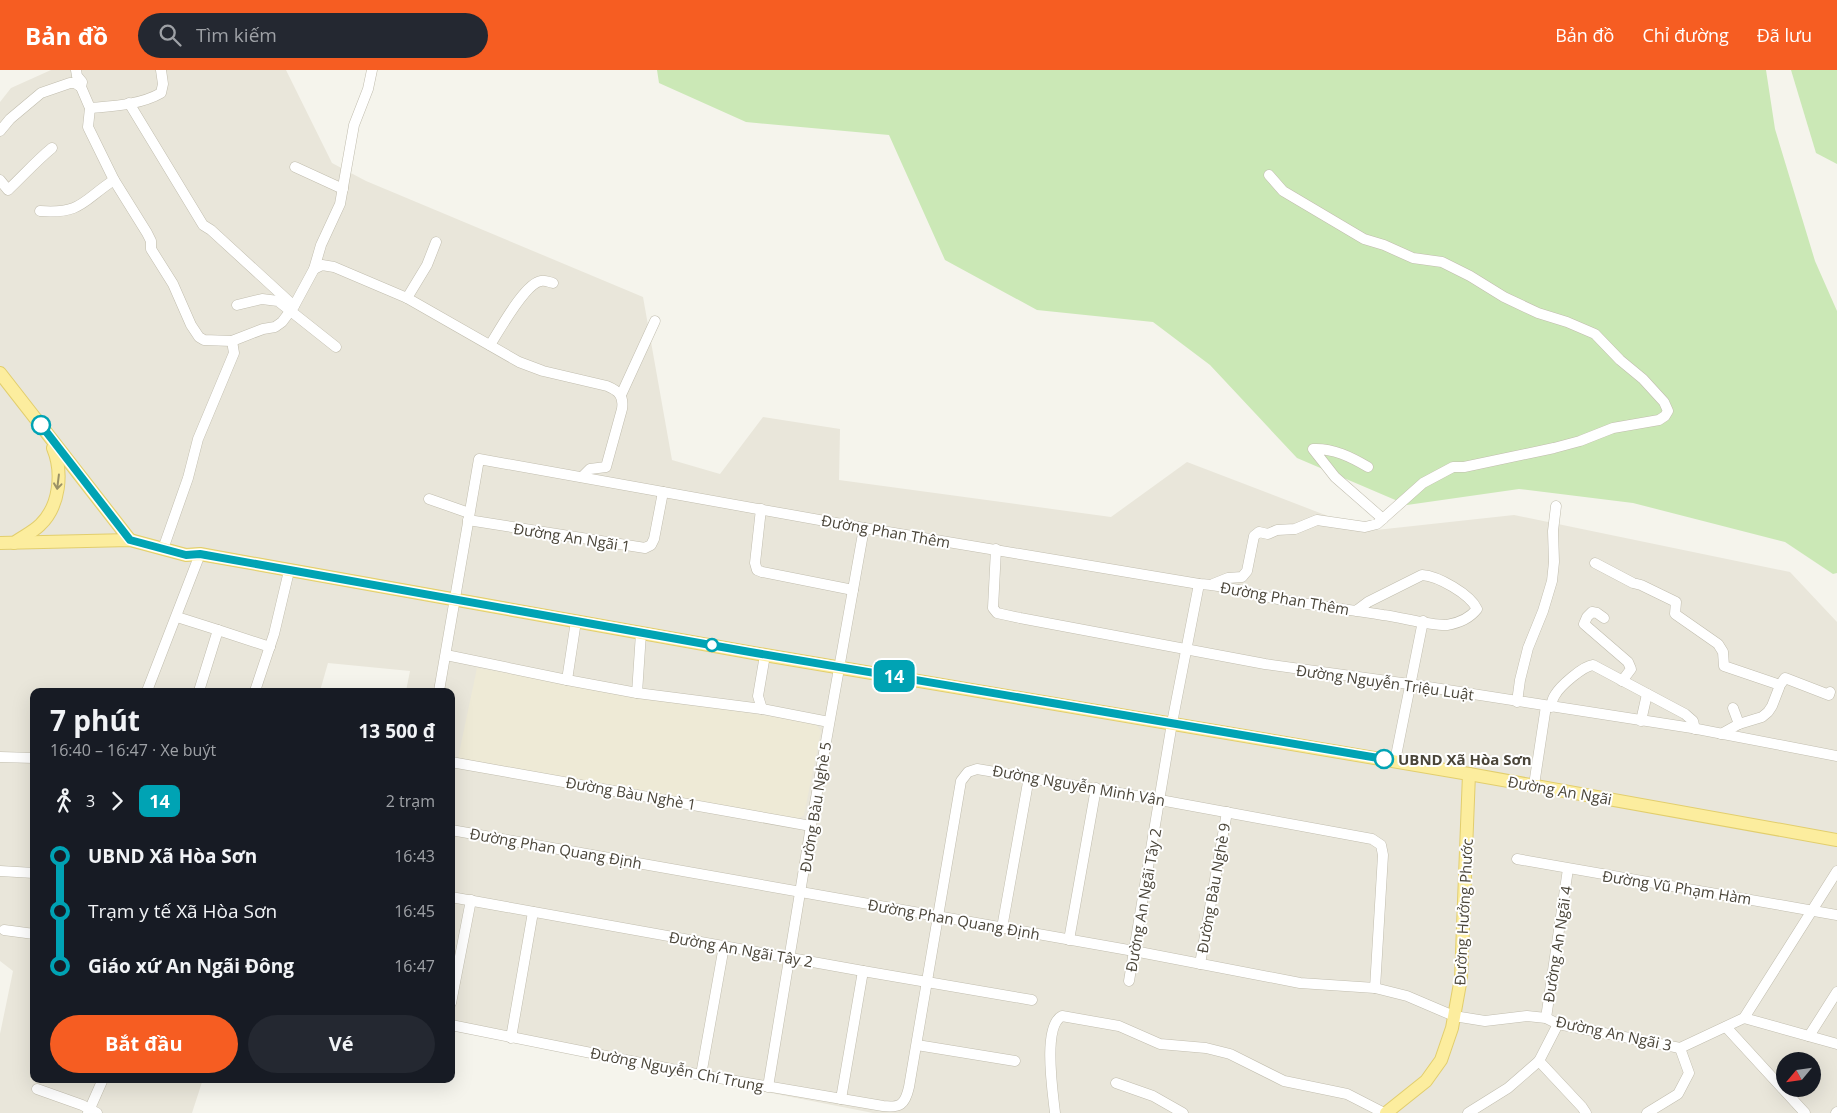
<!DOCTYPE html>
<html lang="vi">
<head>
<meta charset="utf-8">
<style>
  body { margin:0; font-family:"Open Sans",sans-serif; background:#242831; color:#f1f3f6; height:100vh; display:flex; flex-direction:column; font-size:19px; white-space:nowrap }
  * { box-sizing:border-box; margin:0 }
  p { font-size:16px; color:#9ea1a6 }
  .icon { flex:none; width:28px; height:28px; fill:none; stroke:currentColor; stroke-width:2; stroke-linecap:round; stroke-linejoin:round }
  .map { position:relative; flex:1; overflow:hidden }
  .details { position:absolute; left:30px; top:618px; width:425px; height:395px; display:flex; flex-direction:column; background:#171b24; border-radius:10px; box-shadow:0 5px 20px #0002 }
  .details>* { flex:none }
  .badge { padding:0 10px; border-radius:8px; font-size:18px; line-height:32px }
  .needle { width:32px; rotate:241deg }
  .fabs { position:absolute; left:1776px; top:982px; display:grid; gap:10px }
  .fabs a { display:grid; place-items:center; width:45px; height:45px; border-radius:50%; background:#171b24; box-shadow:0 5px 20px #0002; font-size:25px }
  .map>.badge { position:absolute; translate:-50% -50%; box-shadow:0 0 0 2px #fff }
  .legs { display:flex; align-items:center; gap:8px; height:55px; padding:0 20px; font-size:16px }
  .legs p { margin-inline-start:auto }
  .summary { display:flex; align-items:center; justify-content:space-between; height:85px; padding:0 20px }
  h1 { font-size:28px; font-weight:700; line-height:38px }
  .button { display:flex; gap:10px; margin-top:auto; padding:10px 20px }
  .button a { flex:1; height:58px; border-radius:30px; background:#f65d22; color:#fff; font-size:20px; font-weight:700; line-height:58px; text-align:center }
  .button a+a { background:#242831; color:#f1f3f6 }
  ul { padding:0 20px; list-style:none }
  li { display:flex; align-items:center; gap:18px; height:55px; font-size:19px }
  li i { display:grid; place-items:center; width:8px; height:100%; margin:0 6px; background:currentColor }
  li i::after { content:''; width:12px; height:12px; margin:-6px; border:4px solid; border-radius:50%; background:#171b24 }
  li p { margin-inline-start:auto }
  li:first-child i { background:linear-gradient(#0000 50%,currentColor 0) }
  li:last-child i { background:linear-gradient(currentColor 50%,#0000 0) }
  header { display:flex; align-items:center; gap:30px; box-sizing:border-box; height:70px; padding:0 25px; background:#f65d22; color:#fff }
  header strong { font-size:24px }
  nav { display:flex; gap:28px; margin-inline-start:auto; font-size:18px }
  .search { width:350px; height:45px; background:#242831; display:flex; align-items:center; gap:12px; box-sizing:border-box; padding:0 18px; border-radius:28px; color:#9ea1a6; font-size:19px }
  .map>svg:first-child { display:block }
  .residential { fill:#e9e6da; fill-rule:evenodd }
  .education { fill:#eeead6 }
  .green { fill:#cbe8b6 }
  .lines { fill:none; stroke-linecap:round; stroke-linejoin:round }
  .minor-casing { stroke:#c1bdae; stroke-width:11 }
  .major-casing { stroke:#e2ce6d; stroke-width:14 }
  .minor { stroke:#fff; stroke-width:10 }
  .major { stroke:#fced9e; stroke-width:12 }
  .oneway { stroke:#9a9166 }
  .line-1-casing { stroke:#fff; stroke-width:11 }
  .line-1 { stroke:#00a3b4; stroke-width:8 }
  .stop-1-dot { fill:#fff; stroke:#00a3b4; stroke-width:2.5 }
  .labels { text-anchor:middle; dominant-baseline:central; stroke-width:4; stroke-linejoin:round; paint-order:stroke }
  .street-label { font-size:15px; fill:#4a4539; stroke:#fff }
  .stop-label { font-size:15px; font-weight:bold; fill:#4a4539; stroke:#fff; text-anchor:start }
</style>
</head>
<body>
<header>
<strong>Bản đồ</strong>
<div class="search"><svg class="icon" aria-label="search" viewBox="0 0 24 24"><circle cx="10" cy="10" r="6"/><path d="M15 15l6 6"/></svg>Tìm kiếm</div>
<nav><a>Bản đồ</a><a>Chỉ đường</a><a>Đã lưu</a></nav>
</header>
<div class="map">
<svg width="1837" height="1043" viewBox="0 0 1837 1043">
  <rect width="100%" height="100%" fill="#f5f4ec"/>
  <path class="residential" d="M 51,0 L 286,0 L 332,93 L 366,111 L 643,227 L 672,390 L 720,404 L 763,347 L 840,359 L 839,410 L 1111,447 L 1187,392 L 1367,461 L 1514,445 L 1790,502 L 1837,552 L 1837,1043 L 873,1043 L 451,960 L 451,621 L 406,621 L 410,601 L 328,593 L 320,621 L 34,621 L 34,1009 L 203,1009 L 192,1043 L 0,1043 L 0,964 L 13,901 L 0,891 L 0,32 L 11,18 ZM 1785,991 L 1812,991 L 1812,1019 L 1785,1019 Z"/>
  <polygon class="education" points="477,598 816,654 821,661 804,745 796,750 458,688"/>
  <g class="green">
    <polygon points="657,0 1766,0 1775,59 1815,191 1837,241 1837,503 1833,504 1785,472 1633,433 1519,419 1407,435 1297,388 1210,295 1153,252 1037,240 945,190 889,65 746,52 659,13"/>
    <polygon points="1791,0 1837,0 1837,94 1816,83"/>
  </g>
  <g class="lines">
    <defs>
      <g id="minor">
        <polyline points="76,0 77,6 82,12 81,17 90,38 88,57 114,110 147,163 151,171 151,179 173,214 191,255 199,267 204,270 232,271 263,259 275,257 282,252 294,236 314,199 321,175 340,134 354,55 368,19 372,0"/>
        <polyline points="129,33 203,155 211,160 294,236"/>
        <path d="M 90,38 C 113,36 140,35 161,23 L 163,14 L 161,0"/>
        <polyline points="0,61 10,49 41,23 70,13 75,13 81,17"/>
        <polyline points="295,97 343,119"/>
        <path d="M 0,110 L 8,120 C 23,106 36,91 52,78"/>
        <path d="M 40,141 C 82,144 82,131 114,110"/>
        <path d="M 314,199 L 322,195 L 334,197 L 407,228 L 519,292 L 543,301 L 607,316 C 619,321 624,326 622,339 L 606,397 L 590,399 L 582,407"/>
        <polyline points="407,228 427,195 436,172"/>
        <polyline points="237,235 262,229 278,231 336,277"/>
        <path d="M 490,275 C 499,261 525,213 541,211 C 545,210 549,212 553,213"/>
        <polyline points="621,325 655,251"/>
        <path d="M 1368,397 C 1351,387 1333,378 1313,379 L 1335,407 L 1383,449"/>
        <polyline points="429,429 469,443"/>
        <polyline points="761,439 755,493 757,500 762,502 853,520"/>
        <polyline points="468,450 645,478 651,475 654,469 663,422"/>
        <polyline points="163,479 188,408 198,369 234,283 232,271"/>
        <polyline points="996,479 993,538 997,543 1020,548 1265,594 1409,614 1692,658 1837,686"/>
        <polyline points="1595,493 1633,513 1641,515 1676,532 1675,544 1718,574 1723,582 1724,596 1777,614 1779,618 1772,636 1768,642 1762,647 1739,654 1721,664"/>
        <polyline points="1213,514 1228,508 1242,507 1247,501 1254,466 1259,462 1268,464 1277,460 1295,459 1317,450 1365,457 1377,454 1423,413 1453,397 1464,397 1554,378 1580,371 1613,358 1659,350 1665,346 1668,341 1664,332 1643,309 1620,290 1595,264 1567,252 1538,243 1504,227 1470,206 1442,192 1413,188 1384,175 1364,169 1283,121 1269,105"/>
        <polyline points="177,547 218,560"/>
        <polyline points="1604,548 1597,543 1592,542 1587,547 1584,554 1628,592 1631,599 1622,611"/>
        <polyline points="576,551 567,610 637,623 762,639 829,652"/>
        <polyline points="446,585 567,610"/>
        <polyline points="1777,614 1780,615 1785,608 1829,625 1830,622"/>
        <polyline points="147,621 200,484"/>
        <polyline points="199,621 218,560 270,577"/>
        <polyline points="255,621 274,564 289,501"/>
        <path d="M 439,621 L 479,389 L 864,458 L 1199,514 C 1225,515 1252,524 1278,529 C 1313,536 1348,539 1383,545 C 1401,547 1431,556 1447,555 C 1459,553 1470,548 1477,539 C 1470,524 1438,506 1422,505 L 1368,532 L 1356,541"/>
        <polyline points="637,623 641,563"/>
        <polyline points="1517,632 1520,610 1528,578 1543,541 1552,511 1554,492 1553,461 1556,436"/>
        <path d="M 1551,637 C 1552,633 1552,629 1555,625 C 1560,616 1583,596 1593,595 L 1685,644 L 1693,651 L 1695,659"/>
        <polyline points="1733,638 1739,654"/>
        <polyline points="762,639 758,626 765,585"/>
        <polyline points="1641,651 1647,624"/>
        <polyline points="0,687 34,688"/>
        <polyline points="1395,691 1423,551"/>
        <polyline points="451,692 811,756"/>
        <polyline points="1534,715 1546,636"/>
        <polyline points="451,760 1134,881 1300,913 1375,918 1407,926 1454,946 1485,951 1527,946 1546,948 1558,954 1680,978 1744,948 1837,801"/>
        <polyline points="1517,789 1837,845"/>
        <polyline points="0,801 34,803"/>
        <polyline points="451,827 863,901 1032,930"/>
        <polyline points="1002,858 1029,707"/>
        <polyline points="4,860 34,864"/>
        <polyline points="1069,870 1096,718"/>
        <polyline points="1200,894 1227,742"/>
        <polyline points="1129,911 1172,653 1199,514"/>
        <polyline points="451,933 471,830"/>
        <polyline points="1546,948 1568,799"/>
        <polyline points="1744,948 1837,974"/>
        <path d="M 451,955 L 701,1005 L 883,1036 C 900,1038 905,1035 909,1017 L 961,711 L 968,702 L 977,699 L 1160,730 L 1372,769 L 1381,775 L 1383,785 L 1375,918"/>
        <polyline points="1726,957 1805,1043"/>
        <polyline points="1809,966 1837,922"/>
        <polyline points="511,968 533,842"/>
        <polyline points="917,975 1015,991"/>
        <polyline points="1539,991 1582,1037 1586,1043"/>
        <polyline points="701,1005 724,876"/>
        <polyline points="1116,1013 1153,1026 1183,1043"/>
        <polyline points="768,1017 811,756 864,458"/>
        <polyline points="37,1019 82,1035 97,1043"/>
        <polyline points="841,1029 863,901"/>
        <polyline points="88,1043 103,1009"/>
        <path d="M 1055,1043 C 1053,1023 1042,956 1062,946 L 1119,956 L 1160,974 L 1206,978 L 1230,984 L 1284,1011 L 1347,1024 L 1384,1043"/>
        <polyline points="1468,1043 1508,1018 1539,991 1558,954"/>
        <polyline points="1647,1043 1678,1024 1689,1003 1680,978"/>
        <polyline points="1836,1043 1837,1042"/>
      </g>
      <g id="major">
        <polyline points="0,303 130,470"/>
        <polyline points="0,473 130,470 186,485 200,484 765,585 1469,704 1837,770"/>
        <path d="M 14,473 C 22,467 33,462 40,455 C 60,436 63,402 53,378"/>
        <polyline points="1386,1043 1426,1011 1441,990 1452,958 1461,908 1469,704"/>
      </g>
    </defs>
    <use href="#minor" class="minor-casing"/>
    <use href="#major" class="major-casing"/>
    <use href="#minor" class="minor"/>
    <use href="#major" class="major"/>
  </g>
  <defs><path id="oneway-shaft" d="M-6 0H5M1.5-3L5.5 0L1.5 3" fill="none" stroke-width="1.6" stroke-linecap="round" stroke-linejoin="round" transform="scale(1.25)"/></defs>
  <use class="oneway" href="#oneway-shaft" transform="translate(58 412) rotate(97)"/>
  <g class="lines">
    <defs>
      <polyline id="line-1" points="41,355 130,470 186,485 200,484 750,582 1384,689"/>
    </defs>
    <use href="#line-1" class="line-1-casing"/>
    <use href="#line-1" class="line-1"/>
  </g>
  <g class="stop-1-dot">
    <circle cx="41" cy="355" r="9"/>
    <circle cx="712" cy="575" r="6"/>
    <circle cx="1384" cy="689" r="9"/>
  </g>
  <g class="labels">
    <g class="street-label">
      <text transform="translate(886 461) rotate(10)">Đường Phan Thêm</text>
      <text transform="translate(572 467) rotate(9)">Đường An Ngãi 1</text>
      <text transform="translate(1285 528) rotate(10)">Đường Phan Thêm</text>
      <text transform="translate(1385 612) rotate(8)">Đường Nguyễn Triệu Luật</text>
      <text transform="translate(1079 715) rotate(10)">Đường Nguyễn Minh Vân</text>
      <text transform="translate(1560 720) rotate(10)">Đường An Ngãi</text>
      <text transform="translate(631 723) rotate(10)">Đường Bàu Nghè 1</text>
      <text transform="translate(815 737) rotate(-81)">Đường Bàu Nghè 5</text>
      <text transform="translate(556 778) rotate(10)">Đường Phan Quang Định</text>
      <text transform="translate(1677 817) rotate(9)">Đường Vũ Phạm Hàm</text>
      <text transform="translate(1213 818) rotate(-80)">Đường Bàu Nghè 9</text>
      <text transform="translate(1143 830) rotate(-80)">Đường An Ngãi Tây 2</text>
      <text transform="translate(1463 842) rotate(-87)">Đường Hưởng Phước</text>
      <text transform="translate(954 849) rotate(10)">Đường Phan Quang Định</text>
      <text transform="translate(1557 874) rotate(-81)">Đường An Ngãi 4</text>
      <text transform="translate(741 879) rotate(10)">Đường An Ngãi Tây 2</text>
      <text transform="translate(1614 963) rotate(12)">Đường An Ngãi 3</text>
      <text transform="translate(677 999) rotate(11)">Đường Nguyễn Chí Trung</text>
    </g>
    <g class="stop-label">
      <text x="1398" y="689">UBND Xã Hòa Sơn</text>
    </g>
  </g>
</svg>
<div class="fabs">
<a><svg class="needle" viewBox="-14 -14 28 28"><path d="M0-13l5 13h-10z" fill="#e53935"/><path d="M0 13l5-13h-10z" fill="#9ea1a6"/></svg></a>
</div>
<b class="badge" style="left:894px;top:606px;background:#00a3b4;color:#fff">14</b>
<section class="details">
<div class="summary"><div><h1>7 phút</h1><p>16:40 – 16:47 · Xe buýt</p></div><b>13 500 ₫</b></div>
<div class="legs"><svg class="icon" aria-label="walk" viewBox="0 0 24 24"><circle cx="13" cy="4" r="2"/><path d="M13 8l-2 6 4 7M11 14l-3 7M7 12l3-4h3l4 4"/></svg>3<svg class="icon" aria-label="forward" viewBox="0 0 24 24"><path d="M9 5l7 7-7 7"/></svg><b class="badge" style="background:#00a3b4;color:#fff">14</b><p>2 trạm</p></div>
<ul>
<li><i style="color:#00a3b4"></i><b>UBND Xã Hòa Sơn</b><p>16:43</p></li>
<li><i style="color:#00a3b4"></i><span>Trạm y tế Xã Hòa Sơn</span><p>16:45</p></li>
<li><i style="color:#00a3b4"></i><b>Giáo xứ An Ngãi Đông</b><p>16:47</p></li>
</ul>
<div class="button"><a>Bắt đầu</a><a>Vé</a></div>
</section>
</div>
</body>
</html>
